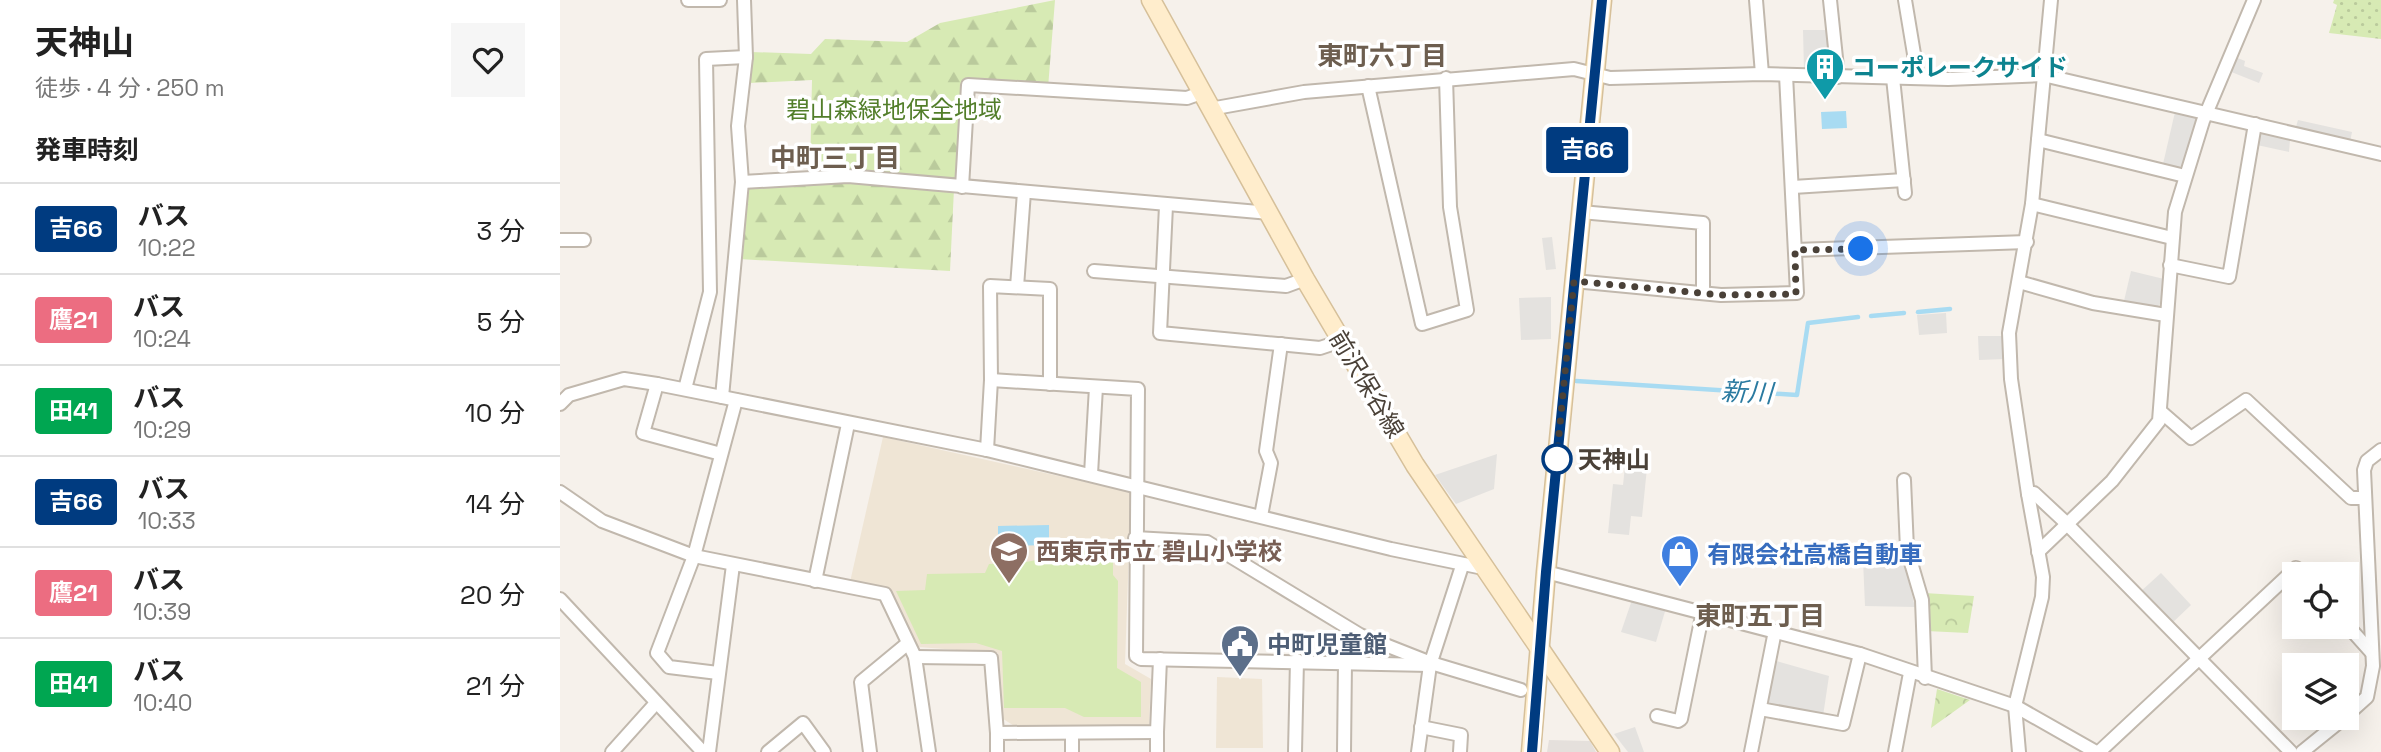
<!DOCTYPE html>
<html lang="ja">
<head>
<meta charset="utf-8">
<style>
  body { margin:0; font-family:"Space Grotesk","Noto Sans JP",sans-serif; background:#f6f6f6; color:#222; height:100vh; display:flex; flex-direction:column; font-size:26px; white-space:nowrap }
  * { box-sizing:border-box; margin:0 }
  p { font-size:23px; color:#767676 }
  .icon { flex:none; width:38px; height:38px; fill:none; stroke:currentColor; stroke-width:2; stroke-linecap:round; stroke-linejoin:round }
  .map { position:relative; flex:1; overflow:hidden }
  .details { display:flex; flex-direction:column; background:#fff; width:560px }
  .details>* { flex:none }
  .badge { padding:0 14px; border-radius:5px; font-size:24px; line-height:46px }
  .buttons { position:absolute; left:1722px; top:562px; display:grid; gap:14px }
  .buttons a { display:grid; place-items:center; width:77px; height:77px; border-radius:0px; background:#fff; box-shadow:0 7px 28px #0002; font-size:35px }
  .you { position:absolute; width:35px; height:35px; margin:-18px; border:5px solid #fff; border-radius:50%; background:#1a73e8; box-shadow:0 0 0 10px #1a73e833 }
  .map>.badge { position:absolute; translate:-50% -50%; box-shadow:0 0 0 4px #fff }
  h2 { padding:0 35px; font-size:26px; line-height:63px }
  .round { display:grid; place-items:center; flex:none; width:74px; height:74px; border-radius:0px; background:#f6f6f6 }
  .summary { display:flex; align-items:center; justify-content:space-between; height:119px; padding:0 35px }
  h1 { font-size:33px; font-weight:700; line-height:52px }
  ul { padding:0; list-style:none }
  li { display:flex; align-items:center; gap:21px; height:91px; padding:0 35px; border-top:2px solid #e0e0e0 }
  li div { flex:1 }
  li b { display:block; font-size:26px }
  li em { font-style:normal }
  li .badge { min-width:77px; font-weight:700; text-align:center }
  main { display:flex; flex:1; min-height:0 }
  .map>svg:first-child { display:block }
  .industrial { fill:#e5e0dc }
  .education { fill:#efe5d5 }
  .grass { fill:#d7eab4 }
  .forest { fill:url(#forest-firs) }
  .park { fill:url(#park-crowns) }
  .garden { fill:url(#garden-dots) }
  .parking { fill:#e4e2df }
  .water { fill:#a8dbf2 }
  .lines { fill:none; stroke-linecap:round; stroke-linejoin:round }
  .stream { stroke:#a8dbf2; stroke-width:4.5 }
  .street-casing { stroke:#c1b8ad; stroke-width:16 }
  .secondary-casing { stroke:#d6c09a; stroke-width:21 }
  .street { stroke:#fff; stroke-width:12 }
  .secondary { stroke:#ffedcc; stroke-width:18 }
  .line-casing { stroke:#fff; stroke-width:16 }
  .line { stroke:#003b80; stroke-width:10 }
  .walk { stroke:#4a4138; stroke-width:7; stroke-dasharray:0 12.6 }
  .stop-dot { fill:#fff; stroke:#003b80; stroke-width:3.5 }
  .labels { text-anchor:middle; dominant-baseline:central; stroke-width:7; stroke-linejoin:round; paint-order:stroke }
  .culture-label { font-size:24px; font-weight:bold; fill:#0d838f; stroke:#fff; text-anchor:start }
  .park-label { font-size:24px; fill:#527e2a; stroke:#fff }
  .street-label { font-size:24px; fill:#4a4138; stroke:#fff }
  .stop-label { font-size:24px; font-weight:bold; fill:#4a4138; stroke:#fff; text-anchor:start }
  .education-label { font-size:24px; font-weight:bold; fill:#785e54; stroke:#fff; text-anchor:start }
  .shop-label { font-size:24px; font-weight:bold; fill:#366cbe; stroke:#fff; text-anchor:start }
  .service-label { font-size:24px; font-weight:bold; fill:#4e5e75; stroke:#fff; text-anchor:start }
  .neighbourhood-label { font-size:26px; font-weight:bold; fill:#6d5e4f; stroke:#fff }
  .water-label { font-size:26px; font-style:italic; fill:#2a7aa0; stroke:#fff }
</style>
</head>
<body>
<main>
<section class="details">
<div class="summary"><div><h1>天神山</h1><p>徒歩 · 4 分 · 250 m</p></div><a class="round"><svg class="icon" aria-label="heart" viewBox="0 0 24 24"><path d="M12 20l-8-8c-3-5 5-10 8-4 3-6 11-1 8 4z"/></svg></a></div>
<h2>発車時刻</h2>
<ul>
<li><span class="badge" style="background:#003b80;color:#fff">吉66</span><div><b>バス</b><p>10:22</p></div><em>3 分</em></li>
<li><span class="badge" style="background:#ec6d81;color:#fff">鷹21</span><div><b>バス</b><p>10:24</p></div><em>5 分</em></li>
<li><span class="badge" style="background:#00a651;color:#fff">田41</span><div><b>バス</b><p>10:29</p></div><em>10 分</em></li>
<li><span class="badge" style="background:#003b80;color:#fff">吉66</span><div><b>バス</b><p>10:33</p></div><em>14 分</em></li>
<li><span class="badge" style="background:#ec6d81;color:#fff">鷹21</span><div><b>バス</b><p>10:39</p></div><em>20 分</em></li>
<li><span class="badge" style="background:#00a651;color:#fff">田41</span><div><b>バス</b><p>10:40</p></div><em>21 分</em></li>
</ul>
</section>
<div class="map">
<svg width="1821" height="752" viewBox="0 0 1821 752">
  <defs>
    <pattern id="forest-firs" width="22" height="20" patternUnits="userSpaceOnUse" patternTransform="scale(1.75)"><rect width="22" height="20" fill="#d7eab4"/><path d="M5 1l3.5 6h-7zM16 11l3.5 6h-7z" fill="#baca9c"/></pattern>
    <pattern id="park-crowns" width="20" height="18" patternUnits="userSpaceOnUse" patternTransform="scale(1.75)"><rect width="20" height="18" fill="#d7eab4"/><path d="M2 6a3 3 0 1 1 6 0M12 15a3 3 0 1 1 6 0" fill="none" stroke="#baca9c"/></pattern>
    <pattern id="garden-dots" width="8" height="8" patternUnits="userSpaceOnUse" patternTransform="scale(1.75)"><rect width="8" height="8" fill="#d7eab4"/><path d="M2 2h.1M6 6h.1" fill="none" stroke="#baca9c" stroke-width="1.8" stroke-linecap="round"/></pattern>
  </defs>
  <rect width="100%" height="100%" fill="#f6f1eb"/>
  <polygon class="industrial" points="989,740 1030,741 1036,752 987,752"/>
  <g class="education">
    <polygon points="323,437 571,492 565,664 591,679 589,726 456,727 440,717 438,653 358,647 327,589 290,582"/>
    <polygon points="657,677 702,679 703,748 656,748"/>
  </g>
  <polygon class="grass" points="527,550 553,550 553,575 558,581 557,668 581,682 581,717 524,717 505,708 444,708 442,651 416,643 361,644 336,591 365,590 367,574 425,573 429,564 461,563"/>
  <g class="forest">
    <polygon points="495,0 488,88 404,81 399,183 250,173 252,80 189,83 191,52 251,54 265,39 347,42 380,23"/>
    <polygon points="291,179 394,189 390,271 179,259 184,186"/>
  </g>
  <g class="park">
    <polygon points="1364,593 1414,596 1408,633 1366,631"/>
    <polygon points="1377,689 1410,700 1371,728"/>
  </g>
  <polygon class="garden" points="1774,0 1821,0 1821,39 1769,33 1777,5 1773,3"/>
  <g class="parking">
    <polygon points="1243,30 1269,30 1271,71 1244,71"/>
    <polygon points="1675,57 1685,61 1684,66 1703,73 1699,83 1669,71"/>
    <polygon points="1615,112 1635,117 1637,123 1622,165 1618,168 1603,164"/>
    <polygon points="1738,120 1792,132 1790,142 1735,130"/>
    <polygon points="1700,133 1730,140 1729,152 1697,145"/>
    <polygon points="992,237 996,269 986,270 982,238"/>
    <polygon points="1571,271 1604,279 1600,304 1595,309 1564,301"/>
    <polygon points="991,297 991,339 961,340 959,298"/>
    <polygon points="1386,313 1387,333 1359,335 1357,315"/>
    <polygon points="1418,336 1445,336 1445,359 1419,360"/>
    <polygon points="937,454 934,489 896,504 875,475"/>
    <polygon points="1065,466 1087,468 1082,517 1071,516 1069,535 1048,533 1053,484 1063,485"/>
    <polygon points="1343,558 1355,607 1305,606 1303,560"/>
    <polygon points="1601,573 1631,605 1610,625 1579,593"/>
    <polygon points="1073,597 1106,608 1096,642 1061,632"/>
    <polygon points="1213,660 1269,676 1263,716 1209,706 1206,701"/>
    <polygon points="1075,727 1084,752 1068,752 1054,734"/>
  </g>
  <g class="water">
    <polygon points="1286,111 1287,128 1262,129 1261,112"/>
    <polygon points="489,525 489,545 438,546 438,526"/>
  </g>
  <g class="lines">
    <g class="stream">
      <polyline points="1358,312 1390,309"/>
      <polyline points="1311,316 1344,313"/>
      <polyline points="1016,381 1237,395 1248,323 1298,317"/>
    </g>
    <defs>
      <g id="street">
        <polyline points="128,0 160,0"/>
        <polyline points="1196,0 1202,74"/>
        <polyline points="1270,0 1278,77"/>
        <polyline points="1345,0 1358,78"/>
        <polyline points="1491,0 1472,204 1449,333 1451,379 1468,494 1474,493 1503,520 1731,752"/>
        <polyline points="1333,78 1345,193"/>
        <polyline points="808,86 862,324 907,310 890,207 886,78"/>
        <polyline points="650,109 744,92 1014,69 1050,78 1202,74 1388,79 1483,75 1821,154"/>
        <polyline points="1478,140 1625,176"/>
        <polyline points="182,182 288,176 710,213"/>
        <polyline points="402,187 408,85 627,98 641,93"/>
        <polyline points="1233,187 1344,180"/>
        <polyline points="1472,204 1612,238"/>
        <polyline points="606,206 600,333 760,348 781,341"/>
        <polyline points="1021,212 1143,223 1143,293"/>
        <polyline points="0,240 24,240"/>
        <polyline points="1235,250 1467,242"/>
        <polyline points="1610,265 1669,277 1695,124"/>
        <polyline points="534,271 726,286 745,279"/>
        <polyline points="1014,281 1161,295 1237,293 1226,75"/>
        <polyline points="1459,282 1533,303 1606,315"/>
        <polyline points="457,287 464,192"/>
        <polyline points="431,380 578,389 576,656 581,659 870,665"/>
        <polyline points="97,384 83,433 161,454"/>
        <polyline points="125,389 150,292 146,59 186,57"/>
        <polyline points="162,397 182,182 178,126 186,57 184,0"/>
        <polyline points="0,404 9,395 64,379 97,384 427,450 831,549 928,569"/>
        <polyline points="1600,411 1631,438 1686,400 1791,498 1805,498"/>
        <polyline points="427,450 431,380 430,286 490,289 490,384"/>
        <polyline points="531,474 536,387"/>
        <polyline points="1344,480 1347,549 1362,600 1365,678"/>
        <polyline points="0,492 42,521 134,556 325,594 355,657 369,752"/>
        <polyline points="701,516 711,463 706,451 721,344"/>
        <polyline points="575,538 647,542 800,635 871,663 961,690"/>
        <polyline points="1478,552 1552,481 1599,421 1615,212 1643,121 1694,0"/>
        <polyline points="986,572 1300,654 1455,706 1536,752"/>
        <polyline points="255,581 288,424"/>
        <polyline points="0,599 143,752"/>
        <polyline points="1787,625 1812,653"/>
        <polyline points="355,657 431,658 437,733"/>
        <polyline points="158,673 109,667 97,653 134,556 176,400"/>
        <polyline points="1200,709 1283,724 1300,654"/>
        <polyline points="1787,715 1807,697 1813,666 1804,470 1807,461 1821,450"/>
        <polyline points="1097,716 1118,721 1121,719 1143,611"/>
        <polyline points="861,727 901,735 900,752"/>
        <polyline points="52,752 96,703"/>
        <polyline points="149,752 173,565"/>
        <polyline points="208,752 243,723 264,752"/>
        <polyline points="310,752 301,682 347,644"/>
        <polyline points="437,752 437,733 597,732 600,659"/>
        <polyline points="512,752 512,734"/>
        <polyline points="597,752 597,732"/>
        <polyline points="735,752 737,660"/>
        <polyline points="784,752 785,662"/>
        <polyline points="858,752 870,665 902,566"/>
        <polyline points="1191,752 1215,631"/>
        <polyline points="1335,752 1350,673"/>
        <polyline points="1459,752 1455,706 1482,597 1483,577 1468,494"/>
        <polyline points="1539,752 1736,568 1744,574"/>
        <polyline points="1742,752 1784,718"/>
      </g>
      <g id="secondary">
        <polyline points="591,0 745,279 855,465 1050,752"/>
        <polyline points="971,752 986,572 1042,0"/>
      </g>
    </defs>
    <use href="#street" class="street-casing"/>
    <use href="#secondary" class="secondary-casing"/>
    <use href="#street" class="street"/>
    <use href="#secondary" class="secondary"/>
  </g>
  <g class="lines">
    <defs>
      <polyline id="line" points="972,752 986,572 1042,0"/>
    </defs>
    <use href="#line" class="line-casing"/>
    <use href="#line" class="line"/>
    <polyline class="walk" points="997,459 996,465 1014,281 1161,295 1236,294 1235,250 1301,249"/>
  </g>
  <defs>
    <symbol id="building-pin" viewBox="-11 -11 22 30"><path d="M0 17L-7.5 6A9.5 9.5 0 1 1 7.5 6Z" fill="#0f9aa8" stroke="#fff"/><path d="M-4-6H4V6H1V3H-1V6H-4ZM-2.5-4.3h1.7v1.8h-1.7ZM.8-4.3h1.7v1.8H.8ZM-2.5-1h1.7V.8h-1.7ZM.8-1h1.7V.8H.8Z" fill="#fff"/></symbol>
    <symbol id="school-pin" viewBox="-11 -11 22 30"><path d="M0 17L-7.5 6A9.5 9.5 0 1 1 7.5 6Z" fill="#8d6e63" stroke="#fff"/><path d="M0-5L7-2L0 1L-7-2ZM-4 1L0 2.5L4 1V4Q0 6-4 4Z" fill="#fff"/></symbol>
    <symbol id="shop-pin" viewBox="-11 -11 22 30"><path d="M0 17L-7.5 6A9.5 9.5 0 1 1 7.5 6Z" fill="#3f7fe0" stroke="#fff"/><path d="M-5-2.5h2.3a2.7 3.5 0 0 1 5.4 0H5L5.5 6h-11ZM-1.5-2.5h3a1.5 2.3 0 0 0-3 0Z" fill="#fff"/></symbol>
    <symbol id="civic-pin" viewBox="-11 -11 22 30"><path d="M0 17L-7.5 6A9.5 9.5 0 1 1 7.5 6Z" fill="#5c6f8a" stroke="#fff"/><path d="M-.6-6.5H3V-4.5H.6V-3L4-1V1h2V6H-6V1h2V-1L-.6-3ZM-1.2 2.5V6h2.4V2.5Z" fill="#fff"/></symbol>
  </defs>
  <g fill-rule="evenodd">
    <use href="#building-pin" x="1243" y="45" width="44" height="60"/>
    <use href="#school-pin" x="427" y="529" width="44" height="60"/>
    <use href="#shop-pin" x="1098" y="532" width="44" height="60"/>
    <use href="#civic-pin" x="658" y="622" width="44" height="60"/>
  </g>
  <circle class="stop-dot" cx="997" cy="459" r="14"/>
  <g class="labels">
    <g class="culture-label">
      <text x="1292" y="67">コーポレークサイド</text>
    </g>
    <g class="park-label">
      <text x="334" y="109">碧山森緑地保全地域</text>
    </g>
    <g class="street-label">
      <text transform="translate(807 384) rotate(59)">前沢保谷線</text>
    </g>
    <g class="stop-label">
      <text x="1018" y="459">天神山</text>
    </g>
    <g class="education-label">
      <text x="476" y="551">西東京市立 碧山小学校</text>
    </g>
    <g class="shop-label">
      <text x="1147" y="554">有限会社高橋自動車</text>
    </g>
    <g class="service-label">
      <text x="707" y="644">中町児童館</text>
    </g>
    <g class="neighbourhood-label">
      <text x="822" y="56">東町六丁目</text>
      <text x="275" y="158">中町三丁目</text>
      <text x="1200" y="616">東町五丁目</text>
    </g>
    <g class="water-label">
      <text transform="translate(1187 392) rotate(3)">新川</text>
    </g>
  </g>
</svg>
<div class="buttons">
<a><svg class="icon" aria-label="locate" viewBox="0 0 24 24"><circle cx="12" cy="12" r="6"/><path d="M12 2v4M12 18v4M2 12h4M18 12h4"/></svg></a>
<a><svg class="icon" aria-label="layers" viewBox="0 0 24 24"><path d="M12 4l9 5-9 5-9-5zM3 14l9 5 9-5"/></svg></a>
</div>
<div class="you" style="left:1301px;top:249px"></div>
<b class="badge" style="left:1027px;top:150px;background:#003b80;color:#fff">吉66</b>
</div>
</main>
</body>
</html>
